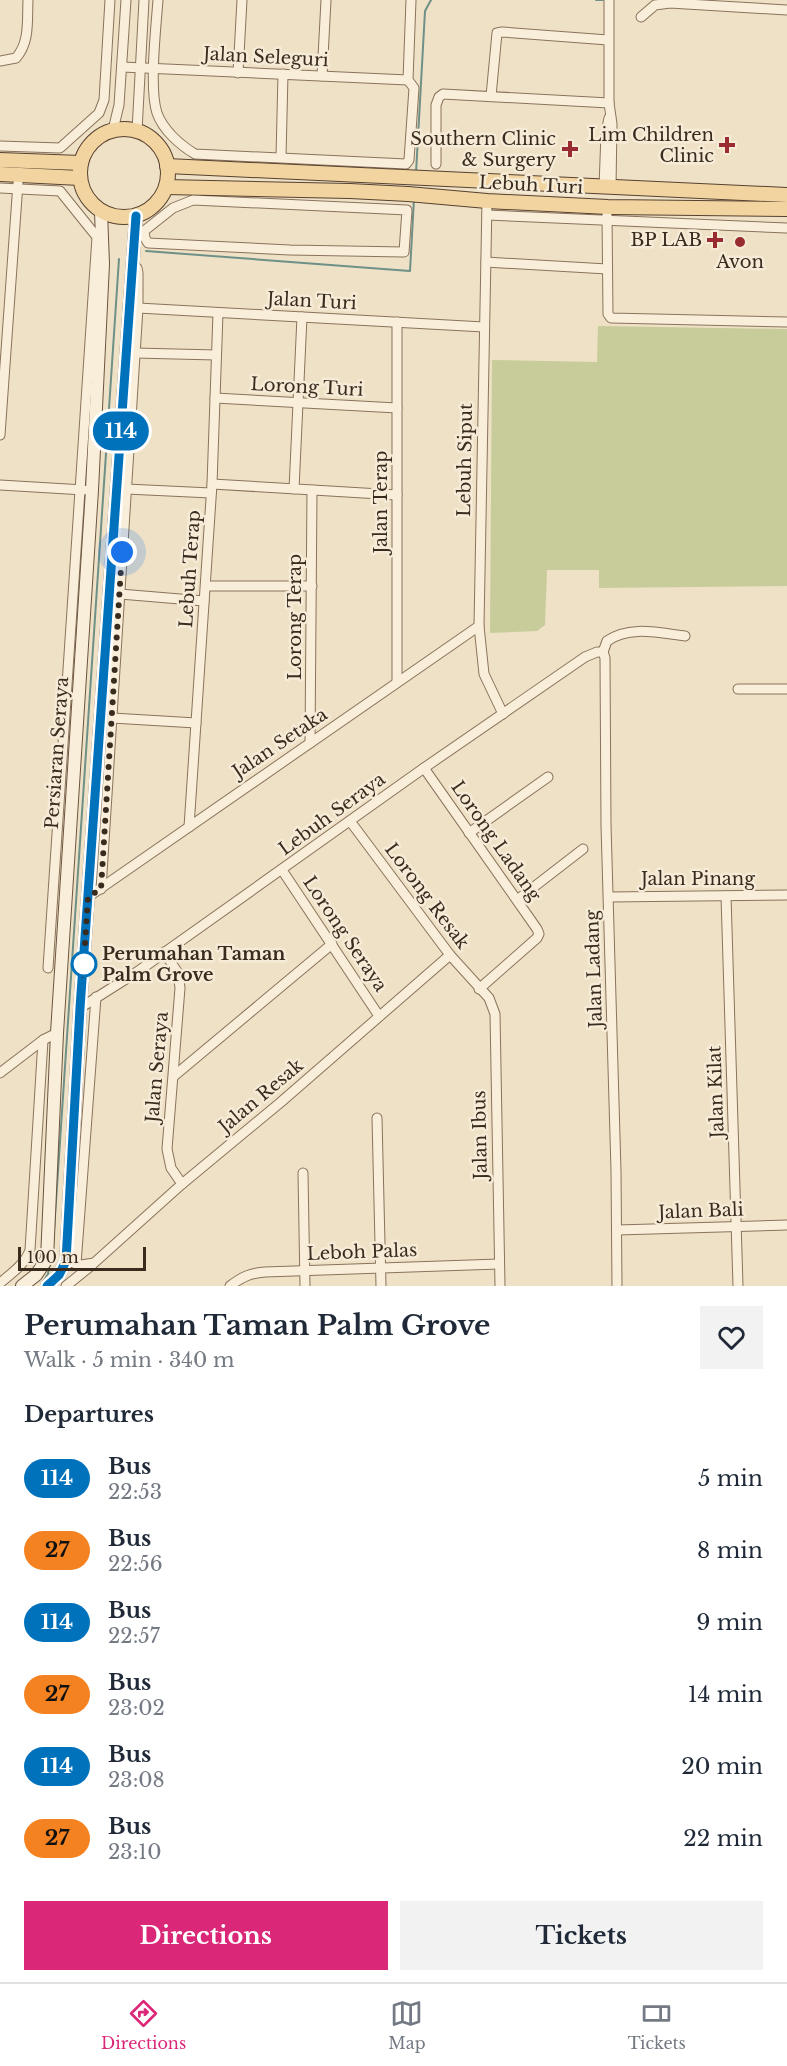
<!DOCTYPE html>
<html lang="en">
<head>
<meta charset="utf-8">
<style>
  body { margin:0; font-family:"Libre Baskerville",serif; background:#f2f2f3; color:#1f2937; height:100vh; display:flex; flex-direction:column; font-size:22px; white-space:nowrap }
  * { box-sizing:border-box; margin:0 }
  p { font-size:20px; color:#747a83 }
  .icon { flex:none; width:33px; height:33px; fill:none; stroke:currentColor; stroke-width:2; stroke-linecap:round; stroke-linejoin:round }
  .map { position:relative; height:1286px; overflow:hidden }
  .side { display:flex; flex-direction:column; background:#fff; flex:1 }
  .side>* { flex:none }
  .badge { padding:0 12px; border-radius:20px; font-size:21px; line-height:39px }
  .scale { position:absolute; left:18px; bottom:15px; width:128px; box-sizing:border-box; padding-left:6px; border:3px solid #3a2b1f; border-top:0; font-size:16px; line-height:21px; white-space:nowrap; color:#3a2b1f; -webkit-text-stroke:4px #f6ebd6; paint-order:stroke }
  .you { position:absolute; width:30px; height:30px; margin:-15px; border:4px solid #fff; border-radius:50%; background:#1a73e8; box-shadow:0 0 0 9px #1a73e833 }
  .map>.badge { position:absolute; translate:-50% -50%; box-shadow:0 0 0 3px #fff }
  h2 { padding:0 24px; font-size:22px; line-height:54px }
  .round { display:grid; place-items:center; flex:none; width:63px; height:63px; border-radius:0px; background:#f2f2f3 }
  .headline { display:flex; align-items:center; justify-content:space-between; height:102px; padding:0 24px }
  h1 { font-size:28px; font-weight:700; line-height:45px }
  .primary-button { display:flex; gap:12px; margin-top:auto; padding:12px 24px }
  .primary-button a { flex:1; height:69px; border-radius:0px; background:#db2777; color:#fff; font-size:24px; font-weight:700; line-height:69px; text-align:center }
  .primary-button a+a { background:#f2f2f3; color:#1f2937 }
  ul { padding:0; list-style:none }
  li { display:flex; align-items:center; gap:18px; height:72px; padding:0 24px }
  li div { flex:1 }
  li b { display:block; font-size:22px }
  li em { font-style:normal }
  li .badge { min-width:66px; font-weight:700; text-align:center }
  .dock { display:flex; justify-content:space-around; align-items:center; height:84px; border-top:2px solid #e0e1e3; background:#fff; font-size:16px; color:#747a83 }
  .dock a { display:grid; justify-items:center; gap:3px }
  .dock .active { color:#db2777 }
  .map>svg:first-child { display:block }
  .green { fill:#c8cc9a }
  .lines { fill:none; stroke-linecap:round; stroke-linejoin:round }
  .stream { stroke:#6e9087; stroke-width:2 }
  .street-casing { stroke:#8a735c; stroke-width:11 }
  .secondary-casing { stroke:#6b543f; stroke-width:14 }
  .primary-casing { stroke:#574130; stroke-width:16 }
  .street { stroke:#f9eed9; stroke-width:9 }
  .secondary { stroke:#f9eed9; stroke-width:12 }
  .primary { stroke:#f1d49f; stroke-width:14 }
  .line-casing { stroke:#fff; stroke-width:14 }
  .line { stroke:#0072bc; stroke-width:9 }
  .walk { stroke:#3a2b1f; stroke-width:6; stroke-dasharray:0 10.8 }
  .poi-dot { fill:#982c30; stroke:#f6ebd6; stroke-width:2 }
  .stop-dot { fill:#fff; stroke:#0072bc; stroke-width:3 }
  .labels { text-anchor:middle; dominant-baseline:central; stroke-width:5; stroke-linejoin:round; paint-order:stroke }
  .street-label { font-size:18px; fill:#3a2b1f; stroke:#f6ebd6 }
  .poi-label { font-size:18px; fill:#3a2b1f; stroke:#f6ebd6; text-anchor:end }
  .stop-label { font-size:18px; font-weight:bold; fill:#3a2b1f; stroke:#f6ebd6; text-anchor:start }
</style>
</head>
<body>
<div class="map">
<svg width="787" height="1286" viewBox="0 0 787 1286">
  <rect width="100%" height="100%" fill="#eee1c6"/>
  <polygon class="green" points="598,326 787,329 787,586 599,588 599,570 547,570 545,625 537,631 490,633 492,360 597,362"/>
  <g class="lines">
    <g class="stream">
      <polyline points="596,0 603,0"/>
      <polyline points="416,173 425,11 431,0"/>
      <polyline points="146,251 410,271 414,199"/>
      <polyline points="54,1231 119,259"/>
      <polyline points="44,1280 48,1274 50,1263"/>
    </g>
    <defs>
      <g id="street">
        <path d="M 158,0 C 156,27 149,89 157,113 C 163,130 180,145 195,154 L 406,164 L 409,160 L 414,88 L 408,80 L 411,0"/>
        <polyline points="609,0 609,103 612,124 611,187"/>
        <polyline points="641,17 655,5 670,3 787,10"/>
        <path d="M 0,61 L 16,58 C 30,42 27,21 28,0"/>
        <polyline points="122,67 408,80"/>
        <polyline points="238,73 242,0"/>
        <polyline points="322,76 326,0"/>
        <polyline points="491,96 497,33 502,32 608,40"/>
        <polyline points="113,130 119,105 126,0"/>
        <polyline points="137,131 144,0"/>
        <polyline points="0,146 60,148 99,113 104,100 110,0"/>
        <polyline points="281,157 283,74"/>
        <polyline points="436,164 436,105 439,97 443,94 609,103"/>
        <polyline points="604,187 606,133 609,118"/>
        <polyline points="0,188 60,191 97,237 48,968"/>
        <polygon points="193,200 407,210 404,252 290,250 148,243 145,238 144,231 173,208"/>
        <polyline points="487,201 479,626 484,674 503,714"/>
        <polyline points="487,215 787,228"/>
        <polyline points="607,215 608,314 611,318 787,322"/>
        <polyline points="486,262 607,269"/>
        <polyline points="138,308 484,327"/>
        <polyline points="135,353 216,355"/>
        <polyline points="215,398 397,408"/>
        <polyline points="0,435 18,183"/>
        <polyline points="212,484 397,495"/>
        <polyline points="0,485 84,490"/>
        <polyline points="126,489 211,493"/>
        <polyline points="294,489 302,317"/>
        <polyline points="206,586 312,586"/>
        <polyline points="120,594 204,601"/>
        <polyline points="397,682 397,322"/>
        <polyline points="738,689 787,689"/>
        <polyline points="112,718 196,723"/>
        <polyline points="310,743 312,490"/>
        <polyline points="424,768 537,929 539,934 537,938 479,989"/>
        <polyline points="350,821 450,955 489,998 495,1014 500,1286"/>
        <polyline points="189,827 212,484 218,313"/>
        <polyline points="469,833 548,777"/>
        <polyline points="282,870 379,1016"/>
        <polyline points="101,889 138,308 138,273 137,268 132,265"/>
        <polyline points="726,896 738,1286"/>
        <polyline points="88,897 479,626"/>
        <polyline points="609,897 787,895"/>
        <polyline points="517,900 583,849"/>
        <polyline points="164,952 178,973 180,988 167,1149 171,1168 182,1184"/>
        <polyline points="80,1008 137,972 424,768 585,657 597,652 603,652"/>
        <polyline points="0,1073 43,1040 57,1033"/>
        <polyline points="174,1076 332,944"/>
        <polyline points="377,1118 381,1286"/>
        <polyline points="303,1173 305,1286"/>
        <polyline points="617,1230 787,1225"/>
        <polyline points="66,1261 81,1265 94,1263 182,1184 281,1102 450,955"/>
        <polyline points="76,1264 96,997"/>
        <path d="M 0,1283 C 12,1273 25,1264 30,1250 L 43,1040"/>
        <polyline points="66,1286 92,1265"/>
        <path d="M 230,1286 C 242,1277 250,1273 265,1272 L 499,1264"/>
        <path d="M 617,1286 L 616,1171 L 606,825 L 605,658 L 603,652 L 607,641 C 629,625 660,633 685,636"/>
      </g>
      <g id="secondary">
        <polyline points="22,1286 36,1275 47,1259 57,1033 92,490 103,264 101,212"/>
        <polyline points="47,1286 59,1275 66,1261 80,1008 136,216"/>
      </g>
      <g id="primary">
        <circle cx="124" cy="173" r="44"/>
        <polyline points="0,160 81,163"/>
        <polyline points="167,166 787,195"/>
        <polyline points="0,174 80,178"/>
        <polyline points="166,187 350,191 408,194 487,201 608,207 787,209"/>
      </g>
    </defs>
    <use href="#street" class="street-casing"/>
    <use href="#secondary" class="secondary-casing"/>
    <use href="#primary" class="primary-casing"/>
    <use href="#street" class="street"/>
    <use href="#secondary" class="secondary"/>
    <use href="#primary" class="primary"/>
  </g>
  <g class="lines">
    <defs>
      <polyline id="line" points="47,1286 59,1275 66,1261 80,1008 136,216"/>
    </defs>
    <use href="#line" class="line-casing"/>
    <use href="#line" class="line"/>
    <polyline class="walk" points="84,964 83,975 88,897 101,889 122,552"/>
  </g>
  <g class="poi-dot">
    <path d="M724 136h6v6h6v6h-6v6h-6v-6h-6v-6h6z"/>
    <path d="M567 140h6v6h6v6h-6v6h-6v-6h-6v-6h6z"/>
    <path d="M712 231h6v6h6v6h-6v6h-6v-6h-6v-6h6z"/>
    <circle cx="740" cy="242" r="6"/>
  </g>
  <circle class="stop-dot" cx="84" cy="964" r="12"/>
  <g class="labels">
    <g class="street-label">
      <text transform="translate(266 57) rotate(3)">Jalan Seleguri</text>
      <text transform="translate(531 185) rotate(3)">Lebuh Turi</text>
      <text transform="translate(312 301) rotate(3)">Jalan Turi</text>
      <text transform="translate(307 387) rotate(3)">Lorong Turi</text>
      <text transform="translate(465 460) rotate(-89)">Lebuh Siput</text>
      <text transform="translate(381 502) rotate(-90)">Jalan Terap</text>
      <text transform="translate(190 569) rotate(-86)">Lebuh Terap</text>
      <text transform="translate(295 617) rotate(-90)">Lorong Terap</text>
      <text transform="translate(280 743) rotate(-34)">Jalan Setaka</text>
      <text transform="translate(57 753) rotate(-86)">Persiaran Seraya</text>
      <text transform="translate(332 814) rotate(-36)">Lebuh Seraya</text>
      <text transform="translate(496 841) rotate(55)">Lorong Ladang</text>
      <text x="698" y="879">Jalan Pinang</text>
      <text transform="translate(427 896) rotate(53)">Lorong Resak</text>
      <text transform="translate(345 934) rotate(56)">Lorong Seraya</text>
      <text transform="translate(594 969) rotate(-92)">Jalan Ladang</text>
      <text transform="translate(157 1067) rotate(-85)">Jalan Seraya</text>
      <text transform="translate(716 1092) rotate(-92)">Jalan Kilat</text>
      <text transform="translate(261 1096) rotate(-40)">Jalan Resak</text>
      <text transform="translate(480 1135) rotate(-91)">Jalan Ibus</text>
      <text transform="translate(701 1211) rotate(-2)">Jalan Bali</text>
      <text transform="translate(362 1252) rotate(-2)">Leboh Palas</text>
    </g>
    <g class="poi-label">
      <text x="714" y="135">Lim Children<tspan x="714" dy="21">Clinic</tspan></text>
      <text x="556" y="139">Southern Clinic<tspan x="556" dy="21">&amp; Surgery</tspan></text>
      <text x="702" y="240">BP LAB</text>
      <text x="740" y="262" text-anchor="middle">Avon</text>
    </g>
    <g class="stop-label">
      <text x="102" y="954">Perumahan Taman<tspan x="102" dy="21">Palm Grove</tspan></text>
    </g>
  </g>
</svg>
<div class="scale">100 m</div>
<div class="you" style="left:122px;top:552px"></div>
<b class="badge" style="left:121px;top:431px;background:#0072bc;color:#fff">114</b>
</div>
<section class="side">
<div class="headline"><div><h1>Perumahan Taman Palm Grove</h1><p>Walk · 5 min · 340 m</p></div><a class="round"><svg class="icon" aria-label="heart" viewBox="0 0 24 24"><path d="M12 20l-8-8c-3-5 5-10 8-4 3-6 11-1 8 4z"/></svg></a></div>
<h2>Departures</h2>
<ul>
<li><span class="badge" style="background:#0072bc;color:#fff">114</span><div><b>Bus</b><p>22:53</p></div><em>5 min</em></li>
<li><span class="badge" style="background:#f58220;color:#111">27</span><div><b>Bus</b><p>22:56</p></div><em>8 min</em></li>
<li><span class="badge" style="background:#0072bc;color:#fff">114</span><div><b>Bus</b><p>22:57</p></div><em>9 min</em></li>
<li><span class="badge" style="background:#f58220;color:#111">27</span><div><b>Bus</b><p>23:02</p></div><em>14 min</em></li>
<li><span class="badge" style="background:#0072bc;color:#fff">114</span><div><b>Bus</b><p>23:08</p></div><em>20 min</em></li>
<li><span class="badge" style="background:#f58220;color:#111">27</span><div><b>Bus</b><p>23:10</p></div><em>22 min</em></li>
</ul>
<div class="primary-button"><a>Directions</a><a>Tickets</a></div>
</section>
<nav class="dock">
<a class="active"><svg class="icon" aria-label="directions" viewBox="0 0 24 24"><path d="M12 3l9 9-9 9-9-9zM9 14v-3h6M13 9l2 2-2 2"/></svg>Directions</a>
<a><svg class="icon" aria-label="map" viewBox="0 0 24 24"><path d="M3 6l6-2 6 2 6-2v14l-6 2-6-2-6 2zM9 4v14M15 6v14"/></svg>Map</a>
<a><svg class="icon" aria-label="tickets" viewBox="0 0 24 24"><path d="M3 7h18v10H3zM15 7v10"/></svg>Tickets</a>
</nav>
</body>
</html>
